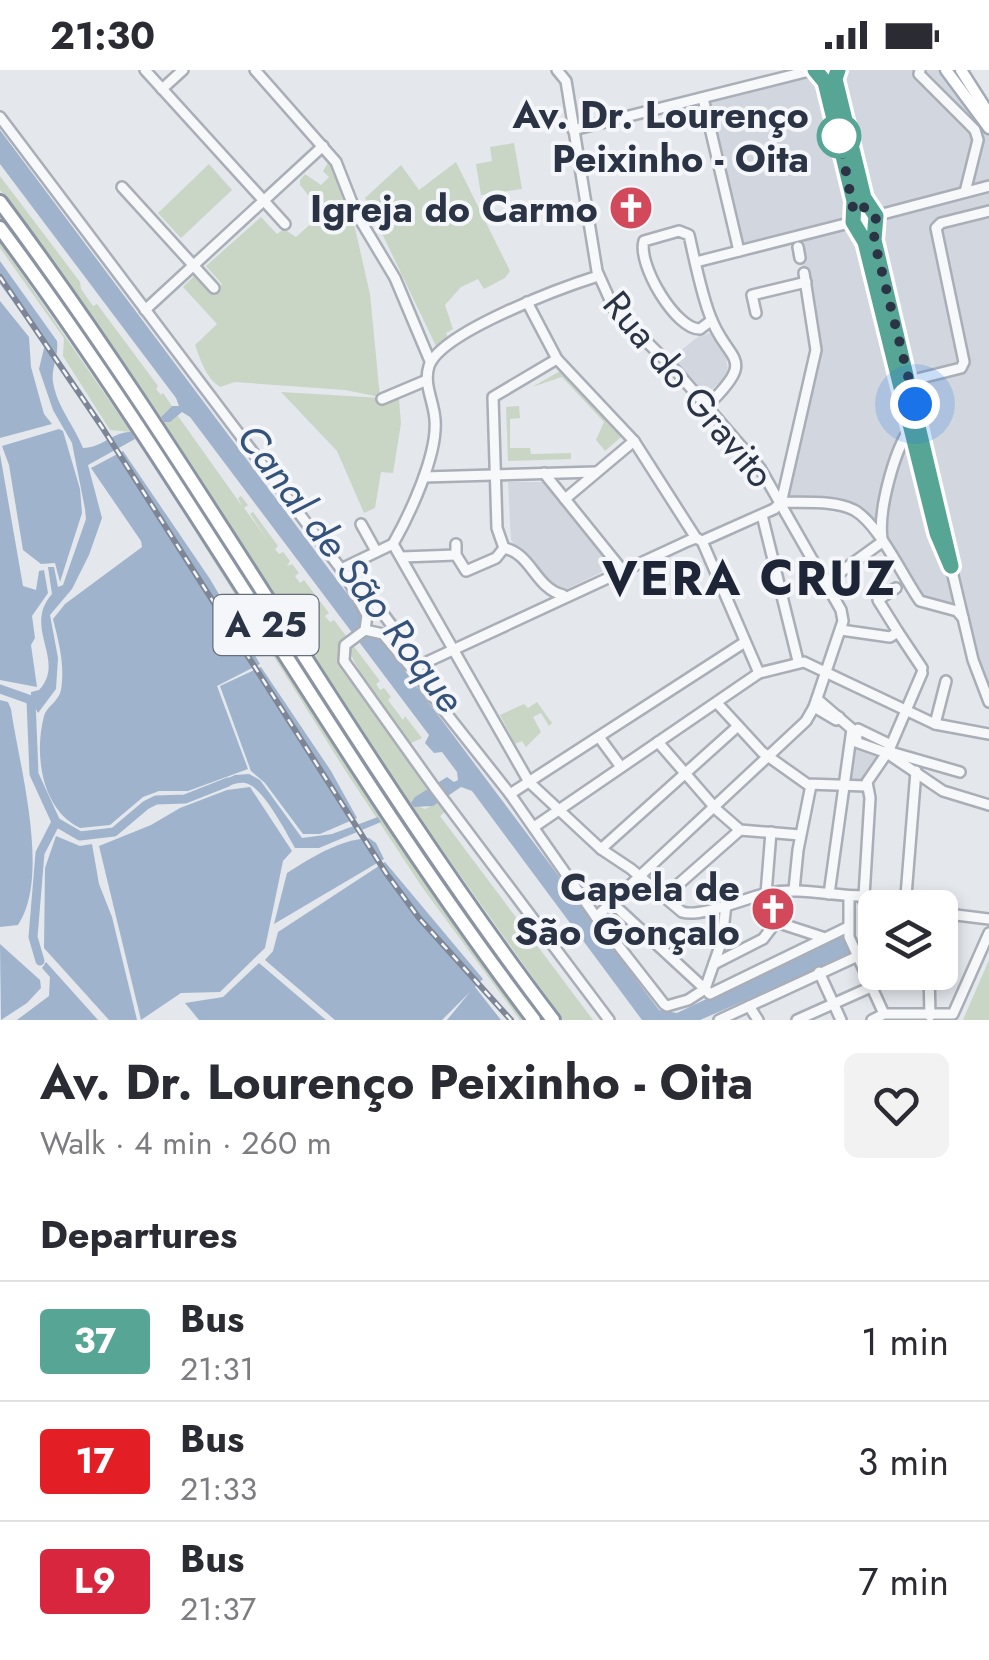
<!DOCTYPE html>
<html lang="en">
<head>
<meta charset="utf-8">
<style>
  body { margin:0; font-family:Jost,sans-serif; background:#f2f2f3; color:#2b2b33; height:100vh; display:flex; flex-direction:column; font-size:38px; white-space:nowrap }
  * { box-sizing:border-box; margin:0 }
  p { font-size:32px; color:#7c7c81 }
  .icon { flex:none; width:55px; height:55px; fill:none; stroke:currentColor; stroke-width:2; stroke-linecap:round; stroke-linejoin:round }
  .map { position:relative; height:950px; overflow:hidden }
  .panel { display:flex; flex-direction:column; background:#fff; flex:1 }
  .panel>* { flex:none }
  .badge { padding:0 20px; border-radius:8px; font-size:35px; line-height:65px }
  .tools { position:absolute; left:858px; top:820px; display:grid; gap:20px }
  .tools a { display:grid; place-items:center; width:100px; height:100px; border-radius:15px; background:#fff; box-shadow:0 5px 15px #0003; font-size:50px }
  .you { position:absolute; width:50px; height:50px; margin:-25px; border:8px solid #fff; border-radius:50%; background:#1a73e8; box-shadow:0 0 0 15px #1a73e833 }
  .map>.badge { position:absolute; translate:-50% -50%; box-shadow:0 0 0 5px #fff }
  h2 { padding:0 40px; font-size:38px; line-height:90px }
  .round { display:grid; place-items:center; flex:none; width:105px; height:105px; border-radius:15px; background:#f2f2f3 }
  .headline { display:flex; align-items:center; justify-content:space-between; height:170px; padding:0 40px }
  h1 { font-size:48px; font-weight:700; line-height:75px }
  ul { padding:0; list-style:none }
  li { display:flex; align-items:center; gap:30px; height:120px; padding:0 40px; border-top:2px solid #e1e1e2 }
  li div { flex:1 }
  li b { display:block; font-size:38px }
  li em { font-style:normal }
  li .badge { min-width:110px; font-weight:700; text-align:center }
  .status { display:flex; justify-content:space-between; align-items:center; height:70px; padding:0 50px; background:#fff; direction:ltr }
  .status svg { height:28px; fill:currentColor }
  .map>svg:first-child { display:block }
  .built { fill:#d2d6de }
  .green { fill:#c9d6c5 }
  .water { fill:#9fb4cc }
  .lines { fill:none; stroke-linecap:round; stroke-linejoin:round }
  .canal { stroke:#9fb4cc; stroke-width:9 }
  .minor-casing { stroke:#a9aeb7; stroke-width:14 }
  .major-casing { stroke:#a3abb8; stroke-width:15 }
  .highway-casing { stroke:#8b94a3; stroke-width:18 }
  .minor { stroke:#f7f8fa; stroke-width:9 }
  .major { stroke:#fff; stroke-width:10 }
  .highway { stroke:#fff; stroke-width:12 }
  .rail-casing { stroke:#7d8696; stroke-width:6 }
  .rail { stroke:#f4f6f9; stroke-width:2.5; stroke-dasharray:8; stroke-linecap:butt }
  .line-casing { stroke:#fff; stroke-width:22 }
  .line { stroke:#57a595; stroke-width:15 }
  .walk { stroke:#2b3445; stroke-width:10; stroke-dasharray:0 18 }
  .stop-dot { fill:#fff; stroke:#57a595; stroke-width:5 }
  .labels { text-anchor:middle; dominant-baseline:central; stroke-width:8; stroke-linejoin:round; paint-order:stroke }
  .shield { fill:#f4f6f9; stroke:#676e7b; stroke-width:2.5 }
  .shield-label { font-size:35px; font-weight:bold; fill:#2b3445 }
  .stop-label { font-size:38px; font-weight:bold; fill:#2b3445; stroke:#f4f6f9; text-anchor:end }
  .poi-label { font-size:38px; font-weight:bold; fill:#2b3445; stroke:#f4f6f9; text-anchor:end }
  .street-label { font-size:38px; fill:#2b3445; stroke:#f4f6f9 }
  .water-label { font-size:40px; font-style:italic; fill:#34527a; stroke:#f4f6f9 }
  .district-label { font-size:48px; font-weight:bold; letter-spacing:2.5px; fill:#1d2536; stroke:#f4f6f9 }
</style>
</head>
<body>
<div class="status"><b>21:30</b><svg viewBox="0 0 49 12"><path d="M0 12V9h3v3zM5 12V6h3v6zM10 12V3h3v9zM15 12V0h3v12zM26 1h20v11H26zM47 4h2v5h-2z"/></svg></div>
<div class="map">
<svg width="989" height="950" viewBox="0 0 989 950">
  <rect width="100%" height="100%" fill="#e4e7ec"/>
  <g class="built">
    <polygon points="813,0 946,0 989,58 989,633 963,548 920,531 882,472 853,440 782,432 814,292 806,212 798,177 791,170 739,181 703,28"/>
    <polygon points="710,263 726,286 728,302 723,310 703,327 670,289 699,266"/>
    <polygon points="508,412 543,412 606,483 609,489 606,500 565,520 551,518 511,470"/>
    <polygon points="856,672 887,683 867,712 847,715"/>
  </g>
  <g class="green">
    <polygon points="514,73 522,119 481,125 476,94 492,91 490,77"/>
    <path d="M 326,85 L 352,145 L 370,224 L 380,327 L 345,320 L 235,312 L 220,317 C 206,308 201,291 195,275 L 217,254 L 183,217 L 195,205 L 211,222 L 222,214 L 206,196 L 261,147 L 277,164 L 284,159 L 296,167 L 323,143 L 300,115 L 300,110 L 305,104 L 321,115 L 329,107 L 323,101 L 328,93 L 324,88 Z"/>
    <polygon points="456,92 510,201 505,208 484,219 478,209 461,217 445,235 453,259 446,263 448,268 436,276 365,128 401,95 419,120"/>
    <polygon points="209,94 232,120 181,168 158,143"/>
    <polygon points="0,106 80,212 81,219 93,236 97,234 158,316 156,319 161,325 163,323 172,336 161,347 0,120"/>
    <polygon points="0,142 149,354 145,356 0,150"/>
    <polygon points="0,172 131,362 110,360 63,286 64,268 0,178"/>
    <polygon points="562,300 621,367 605,381 596,370 604,352 562,307 532,317"/>
    <polygon points="281,322 399,329 401,353 393,403 381,402 375,438 364,443 337,381"/>
    <polygon points="519,336 520,348 510,349 510,378 530,378 531,384 571,383 571,389 508,391 506,337"/>
    <polygon points="178,346 242,436 238,428 241,426 248,435 244,438 267,469 250,444 253,442 278,476 275,479 279,484 283,482 290,491 287,496 292,494 299,503 295,506 300,513 304,510 329,543 325,546 330,552 334,550 380,611 376,614 380,620 384,618 391,627 388,630 403,650 405,646 422,668 409,674 368,618 350,583 339,582 346,603 430,719 416,727 412,734 425,739 439,732 446,741 440,746 593,950 563,950 411,736 164,352"/>
    <path d="M 152,359 L 405,752 L 546,950 L 541,950 C 400,760 278,558 148,361 Z"/>
    <polygon points="138,370 375,739 524,950 520,950 422,817 343,697"/>
    <polygon points="537,632 552,653 549,656 541,643 533,647 541,662 526,677 522,671 515,674 500,645 524,634 528,638"/>
    <polygon points="989,890 989,950 963,950"/>
  </g>
  <g class="water">
    <polygon points="0,60 659,940 677,943 843,864 852,884 700,950 642,950 472,721 461,717 433,736 414,737 411,733 415,727 447,707 454,712 458,710 457,702 442,682 434,683 425,673 429,665 190,347 182,342 170,352 164,352 161,347 172,336 179,336 176,328 0,94"/>
    <path d="M 0,191 L 57,271 C 59,285 51,298 53,312 C 57,337 74,355 83,378 C 102,378 114,361 131,362 L 135,369 L 88,395 L 102,448 L 89,485 L 72,519 L 50,545 L 58,588 L 56,619 L 38,643 L 31,630 L 31,622 L 39,620 C 67,590 22,558 52,524 L 48,497 L 54,497 L 58,517 L 63,515 L 86,449 L 85,439 L 72,373 L 53,340 L 39,299 L 46,270 L 38,265 L 0,214 Z"/>
    <polygon points="0,231 29,267 31,297 44,344 52,354 0,368"/>
    <polygon points="59,359 63,361 80,419 82,443 60,512 55,493 41,494 23,480 9,395 2,376"/>
    <path d="M 123,381 L 210,509 L 260,594 L 217,616 L 248,699 L 188,721 L 159,721 L 143,727 L 110,755 L 80,758 C 41,739 34,684 44,646 C 47,636 59,631 61,620 C 65,595 59,573 53,549 L 65,534 L 142,477 L 141,471 L 91,398 Z"/>
    <polygon points="0,384 23,516 36,520 39,501 44,500 48,523 32,546 35,568 31,575 37,617 0,610"/>
    <polygon points="261,597 331,701 357,748 320,764 303,764 265,713 251,701 220,616"/>
    <path d="M 0,630 L 8,632 L 11,639 C 19,695 51,806 18,855 L 0,857 Z"/>
    <path d="M 249,704 L 260,710 L 302,768 L 332,764 L 378,747 L 381,752 L 319,778 L 295,778 C 287,764 262,715 245,713 C 238,712 228,716 221,718 L 217,713 L 235,705 Z"/>
    <polygon points="250,717 292,781 283,791 265,878 220,922 181,923 141,950 99,776 151,755 180,738 227,720"/>
    <polygon points="56,766 80,776 92,774 99,814 112,847 137,950 109,950 44,878 45,798"/>
    <path d="M 369,768 L 376,773 L 384,789 L 274,854 L 287,803 C 312,787 339,770 369,768 Z"/>
    <polygon points="385,792 483,909 475,917 501,950 447,950 470,922 442,950 335,950 265,890 273,881 278,862"/>
    <polygon points="0,874 40,910 41,918 27,933 1,950"/>
    <polygon points="46,892 98,950 17,950 49,926 50,907 42,898"/>
    <polygon points="259,893 326,950 199,950 185,933 223,927"/>
  </g>
  <g class="lines">
    <g class="canal">
      <polyline points="0,619 31,630 35,629"/>
      <polyline points="31,630 34,704 56,752 80,766 114,762 146,735 156,730 185,729 228,712"/>
      <polyline points="40,891 33,867 40,783 56,752"/>
    </g>
    <defs>
      <g id="minor">
        <polyline points="145,0 285,154"/>
        <polyline points="255,0 336,92 356,143 395,208 430,291"/>
        <polyline points="557,0 566,11 597,201 614,239 677,302 760,398 841,540 843,551 814,637 806,651 596,847"/>
        <polyline points="920,0 919,4 975,60 978,70 965,122"/>
        <polyline points="162,19 183,0"/>
        <polyline points="703,28 739,181"/>
        <path d="M 0,47 L 347,507 C 372,525 399,563 413,590 C 418,600 420,609 427,619 L 510,724 L 596,847 L 664,934 L 667,936 L 688,930 L 705,919"/>
        <polyline points="573,60 813,0"/>
        <polyline points="122,117 214,218"/>
        <polyline points="875,146 989,116"/>
        <polyline points="798,177 800,188"/>
        <polyline points="696,192 853,152"/>
        <polyline points="527,232 557,289 634,371 696,468"/>
        <polyline points="145,240 323,76"/>
        <polyline points="756,243 752,225 806,212"/>
        <polyline points="909,311 961,298 964,292 936,158 941,153 989,141"/>
        <polyline points="382,329 427,310"/>
        <path d="M 706,337 C 761,284 726,294 709,243 C 700,218 695,191 689,165 L 679,161 L 644,171 C 637,194 676,260 700,259 L 712,250"/>
        <polyline points="544,403 623,501"/>
        <polyline points="424,407 596,402"/>
        <polyline points="565,429 634,371"/>
        <polyline points="782,429 816,280 804,203"/>
        <path d="M 782,432 C 804,433 834,430 854,440 C 879,454 903,507 920,531 L 957,541 L 963,548"/>
        <polyline points="762,445 798,591"/>
        <polyline points="361,454 376,481"/>
        <path d="M 882,469 C 878,440 894,382 910,358"/>
        <polyline points="702,471 759,603"/>
        <polyline points="702,471 774,439 782,432"/>
        <path d="M 393,474 L 529,712 L 601,779 L 631,799 L 682,842 C 701,848 745,828 768,823 C 799,817 832,826 864,826"/>
        <path d="M 393,474 C 410,444 438,384 435,350 C 434,331 423,315 429,296 C 441,262 563,217 598,206"/>
        <polyline points="456,474 456,485 466,501 496,488 504,478"/>
        <polyline points="504,478 497,458 493,327 557,289"/>
        <path d="M 504,478 C 531,483 536,519 563,525"/>
        <polyline points="402,487 456,485"/>
        <polyline points="951,497 973,590 989,632"/>
        <polyline points="341,499 393,474"/>
        <polyline points="347,508 367,545 365,560"/>
        <polyline points="824,514 882,472"/>
        <polyline points="365,560 345,575 344,591 434,717 609,950"/>
        <polyline points="365,560 383,564 409,595 416,597"/>
        <polyline points="841,560 890,567 898,562 878,530 896,518"/>
        <polyline points="898,562 922,598"/>
        <polyline points="416,597 688,471 696,468 702,471"/>
        <polyline points="817,629 852,659 829,824"/>
        <polyline points="717,633 762,682 807,714 866,716"/>
        <polyline points="814,637 836,650 839,647"/>
        <polyline points="935,654 946,611"/>
        <polyline points="599,667 621,697"/>
        <polyline points="658,672 717,740 740,760 800,765"/>
        <polyline points="960,702 894,683 889,680 889,674 858,659 856,672 887,683 943,721 989,735"/>
        <polyline points="510,724 745,572"/>
        <polyline points="534,757 759,603 804,592 935,654 989,664"/>
        <polyline points="601,779 738,656"/>
        <polyline points="794,820 798,780 811,715"/>
        <polyline points="766,824 771,762"/>
        <polyline points="849,826 849,867 884,944"/>
        <polyline points="864,826 870,728 867,712 889,680 922,603"/>
        <polyline points="864,826 864,832 903,838"/>
        <polyline points="664,827 740,760"/>
        <polyline points="612,833 705,919"/>
        <polyline points="905,838 916,701"/>
        <polyline points="940,843 989,849"/>
        <polyline points="859,889 875,883"/>
        <polyline points="714,894 763,869 776,852 822,867"/>
        <polyline points="819,902 841,950"/>
        <polyline points="929,902 930,946"/>
        <polyline points="705,919 710,924 848,857"/>
        <polyline points="705,919 722,870 726,834"/>
        <polyline points="749,936 758,950"/>
        <polyline points="719,950 858,886"/>
        <polyline points="797,950 871,917"/>
        <polyline points="872,950 884,944 953,944 989,863"/>
      </g>
      <g id="major">
        <polyline points="815,0 825,11 854,131 853,152 865,172 937,463 951,497"/>
        <polyline points="838,0 835,9 864,128 875,146 874,170 948,481"/>
        <polyline points="946,0 989,58"/>
        <polyline points="961,0 989,44"/>
      </g>
      <g id="highway">
        <path d="M 0,132 C 197,396 354,688 553,950"/>
        <path d="M 0,158 C 190,414 341,696 534,950"/>
      </g>
    </defs>
    <use href="#minor" class="minor-casing"/>
    <use href="#major" class="major-casing"/>
    <use href="#highway" class="highway-casing"/>
    <use href="#minor" class="minor"/>
    <use href="#major" class="major"/>
    <use href="#highway" class="highway"/>
    <defs>
      <polyline id="rail" points="0,207 102,357 386,803 419,848 511,950"/>
    </defs>
    <use href="#rail" class="rail-casing"/>
    <use href="#rail" class="rail"/>
  </g>
  <g class="lines">
    <defs>
      <polyline id="line" points="815,0 825,12 854,131 853,152 865,172 937,463 951,496 874,170 876,146 864,128 835,9 838,0"/>
    </defs>
    <use href="#line" class="line-casing"/>
    <use href="#line" class="line"/>
    <polyline class="walk" points="839,66 854,143 865,137 876,146 874,170 915,334"/>
  </g>
  <defs>
    <symbol id="church-disc" viewBox="-11 -11 22 22"><circle r="9.5" fill="#d1495b" stroke="#f4f6f9"/><path d="M-1.2-6h2.4v3.5h3.3v2.4h-3.3V6h-2.4V-.1h-3.3v-2.4h3.3Z" fill="#fff"/></symbol>
  </defs>
  <g fill-rule="evenodd">
    <use href="#church-disc" x="606" y="113" width="50" height="50"/>
    <use href="#church-disc" x="748" y="814" width="50" height="50"/>
  </g>
  <circle class="stop-dot" cx="839" cy="66" r="20"/>
  <g class="labels">
    <rect class="shield" x="213.5" y="525" width="105" height="60" rx="8"/>
    <g class="shield-label">
      <text x="266" y="555">A 25</text>
    </g>
    <g class="stop-label">
      <text x="809" y="44">Av. Dr. Lourenço<tspan x="809" dy="44">Peixinho - Oita</tspan></text>
    </g>
    <g class="poi-label">
      <text x="598" y="138">Igreja do Carmo</text>
      <text x="740" y="817">Capela de<tspan x="740" dy="44">São Gonçalo</tspan></text>
    </g>
    <g class="street-label">
      <text transform="translate(689 319) rotate(50)">Rua do Gravito</text>
    </g>
    <g class="water-label">
      <text transform="translate(351 498) rotate(53)">Canal de São Roque</text>
    </g>
    <g class="district-label">
      <text x="750" y="508">VERA CRUZ</text>
    </g>
  </g>
</svg>
<div class="tools">
<a><svg class="icon" aria-label="layers" viewBox="0 0 24 24"><path d="M12 4l9 5-9 5-9-5zM3 14l9 5 9-5"/></svg></a>
</div>
<div class="you" style="left:915px;top:334px"></div>
</div>
<section class="panel">
<div class="headline"><div><h1>Av. Dr. Lourenço Peixinho - Oita</h1><p>Walk · 4 min · 260 m</p></div><a class="round"><svg class="icon" aria-label="heart" viewBox="0 0 24 24"><path d="M12 20l-8-8c-3-5 5-10 8-4 3-6 11-1 8 4z"/></svg></a></div>
<h2>Departures</h2>
<ul>
<li><span class="badge" style="background:#57a595;color:#fff">37</span><div><b>Bus</b><p>21:31</p></div><em>1 min</em></li>
<li><span class="badge" style="background:#e41e25;color:#fff">17</span><div><b>Bus</b><p>21:33</p></div><em>3 min</em></li>
<li><span class="badge" style="background:#d7263d;color:#fff">L9</span><div><b>Bus</b><p>21:37</p></div><em>7 min</em></li>
</ul>
</section>
</body>
</html>
